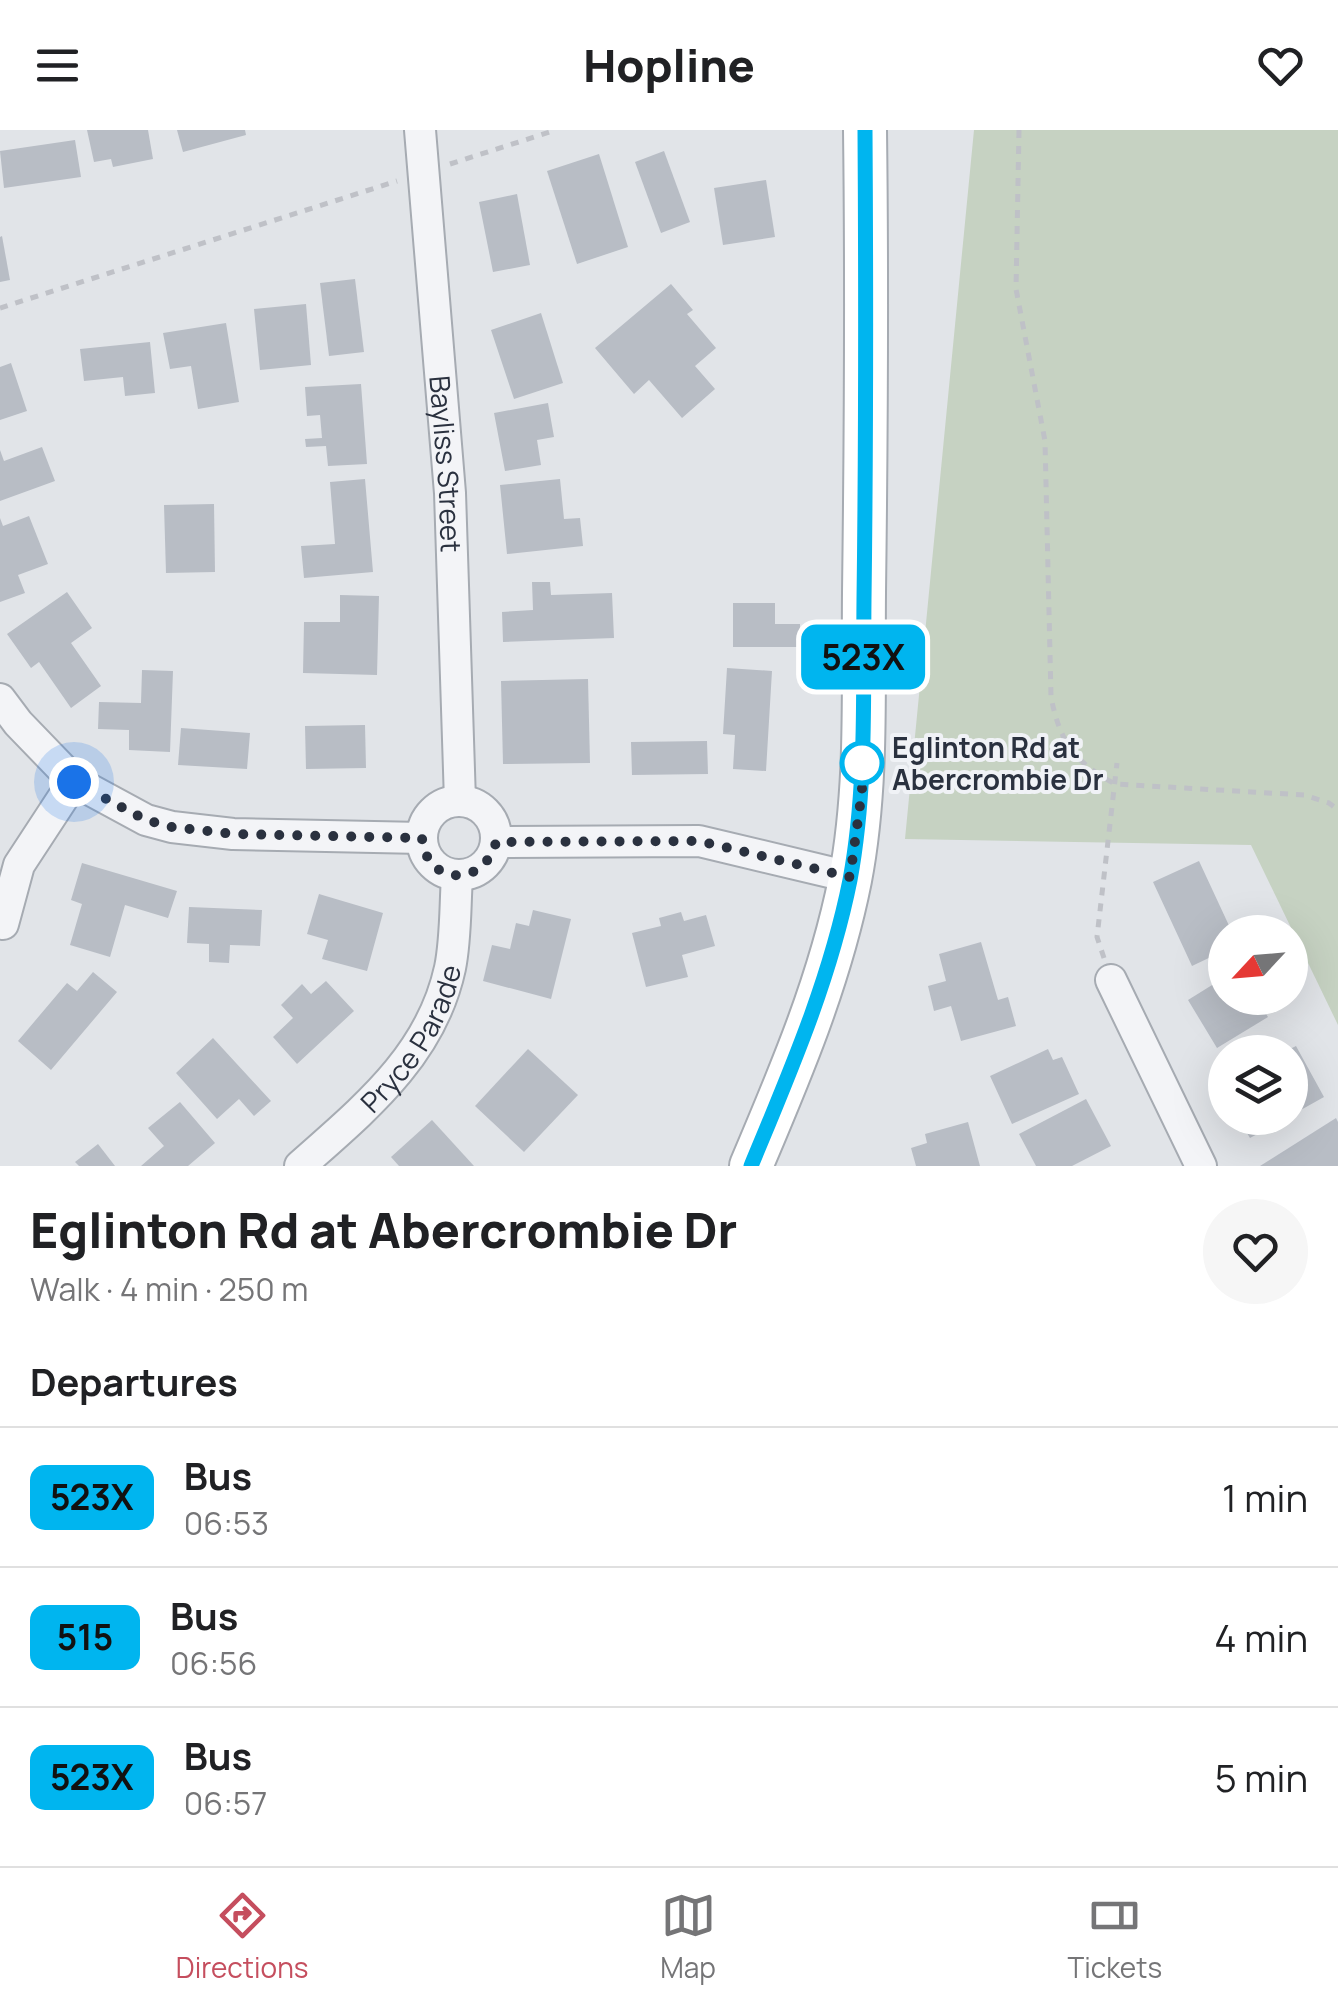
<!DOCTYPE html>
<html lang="en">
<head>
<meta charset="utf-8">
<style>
  body { margin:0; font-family:Manrope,sans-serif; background:#f6f6f6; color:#202124; height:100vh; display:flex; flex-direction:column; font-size:38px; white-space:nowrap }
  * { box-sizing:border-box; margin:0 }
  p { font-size:32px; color:#757577 }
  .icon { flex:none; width:55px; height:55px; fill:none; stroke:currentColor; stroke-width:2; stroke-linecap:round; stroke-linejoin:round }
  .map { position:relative; height:1036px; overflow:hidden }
  .sheet { display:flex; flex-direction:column; background:#fff; flex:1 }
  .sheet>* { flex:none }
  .badge { padding:0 20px; border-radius:15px; font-size:35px; line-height:65px }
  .needle { width:65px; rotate:244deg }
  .fabs { position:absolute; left:1208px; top:785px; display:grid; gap:20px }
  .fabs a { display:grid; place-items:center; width:100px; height:100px; border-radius:50%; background:#fff; box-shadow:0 10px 40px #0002; font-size:50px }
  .you { position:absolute; width:50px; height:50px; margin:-25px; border:8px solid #fff; border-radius:50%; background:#1a73e8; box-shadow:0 0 0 15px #1a73e833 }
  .map>.badge { position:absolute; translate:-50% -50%; box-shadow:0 0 0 5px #fff }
  h2 { padding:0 30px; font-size:38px; line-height:90px }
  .round { display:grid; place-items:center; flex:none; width:105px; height:105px; border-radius:52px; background:#f6f6f6 }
  .head { display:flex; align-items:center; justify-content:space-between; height:170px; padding:0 30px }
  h1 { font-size:48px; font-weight:800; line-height:75px }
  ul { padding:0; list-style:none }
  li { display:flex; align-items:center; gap:30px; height:140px; padding:0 30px; border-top:2px solid #e0e0e0 }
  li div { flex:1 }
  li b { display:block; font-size:38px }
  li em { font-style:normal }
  li .badge { min-width:110px; font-weight:700; text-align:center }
  header { display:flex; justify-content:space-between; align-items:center; height:130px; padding:0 30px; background:#fff; font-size:45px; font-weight:800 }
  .tabs { display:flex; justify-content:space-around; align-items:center; height:140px; border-top:2px solid #e0e0e0; background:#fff; font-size:28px; color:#757577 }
  .tabs a { display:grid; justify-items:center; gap:5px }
  .tabs .current { color:#c54e5e }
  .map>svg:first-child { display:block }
  .green { fill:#c6d2c2 }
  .building { fill:#b8bdc5 }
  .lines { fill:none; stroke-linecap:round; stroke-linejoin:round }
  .minor-casing { stroke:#a6abb2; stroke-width:34 }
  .secondary-casing { stroke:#a6abb2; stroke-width:46 }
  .path { stroke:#bfc1c7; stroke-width:5; stroke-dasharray:8 8; stroke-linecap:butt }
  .minor { stroke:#f3f4f7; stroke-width:30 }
  .secondary { stroke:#fff; stroke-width:42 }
  .line-casing { stroke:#fff; stroke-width:22 }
  .line { stroke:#00b5ef; stroke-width:15 }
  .walk { stroke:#2a313f; stroke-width:10; stroke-dasharray:0 18 }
  .stop-dot { fill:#fff; stroke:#00b5ef; stroke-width:5 }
  .labels { text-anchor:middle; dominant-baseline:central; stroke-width:8; stroke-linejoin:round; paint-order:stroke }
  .street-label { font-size:28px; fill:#2a313f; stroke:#f0f2f6 }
  .stop-label { font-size:28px; font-weight:bold; fill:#2a313f; stroke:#f0f2f6; text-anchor:start }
</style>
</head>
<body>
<header><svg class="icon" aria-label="menu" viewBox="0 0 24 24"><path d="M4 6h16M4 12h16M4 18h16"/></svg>Hopline<svg class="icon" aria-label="heart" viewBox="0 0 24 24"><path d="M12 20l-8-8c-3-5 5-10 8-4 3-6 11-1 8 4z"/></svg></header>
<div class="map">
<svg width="1338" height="1036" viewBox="0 0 1338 1036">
  <rect width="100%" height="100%" fill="#e1e4e8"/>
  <polygon class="green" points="974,0 1338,0 1338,895 1251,715 905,709"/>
  <g class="building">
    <polygon points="87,0 148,0 153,29 113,37 111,29 94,32"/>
    <polygon points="177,0 245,0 246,5 183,22"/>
    <polygon points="75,10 81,47 4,58 0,21"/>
    <polygon points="664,21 690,92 661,103 635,32"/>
    <polygon points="599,24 628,117 577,134 547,41"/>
    <polygon points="766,50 775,107 723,115 714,58"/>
    <polygon points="517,64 530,135 493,142 479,72"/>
    <polygon points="2,106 10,150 0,152 0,107"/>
    <polygon points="355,149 364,222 329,226 320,153"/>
    <polygon points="671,154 693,180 687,184 716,218 695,236 715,259 682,288 649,250 634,264 595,218"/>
    <polygon points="306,174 311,235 260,240 254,179"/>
    <polygon points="541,183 563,253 514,269 491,200"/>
    <polygon points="226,193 239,272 198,279 191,236 170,239 163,203"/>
    <polygon points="150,212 155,263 125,266 123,247 84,251 80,219"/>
    <polygon points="11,233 27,281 0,290 0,237"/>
    <polygon points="361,254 367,334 328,336 326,316 306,317 305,309 322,308 320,285 307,286 305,257"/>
    <polygon points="548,273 554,307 537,310 541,335 505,341 494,283"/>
    <polygon points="42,317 55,351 0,371 0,320 4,331"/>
    <polygon points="365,349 373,442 304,448 301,416 335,414 330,352"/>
    <polygon points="560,349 564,389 580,388 583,416 507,424 500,355"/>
    <polygon points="214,374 215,442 166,443 164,375"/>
    <polygon points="29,386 48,434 18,445 25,463 0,472 0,388 3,396"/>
    <polygon points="532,452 550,452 551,465 612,463 614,508 503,512 502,482 533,480"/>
    <polygon points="67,462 92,498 71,513 101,556 71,578 39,532 31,538 7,504"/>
    <polygon points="340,465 379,466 377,545 303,543 304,492 340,492"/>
    <polygon points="733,473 775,473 775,494 800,494 800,517 733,517"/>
    <polygon points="727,538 772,541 766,641 733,639 735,605 723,604"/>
    <polygon points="142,540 173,541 170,622 129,620 129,600 98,599 99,572 141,573"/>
    <polygon points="588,549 590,633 503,634 501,551"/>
    <polygon points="365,595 366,638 306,639 305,596"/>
    <polygon points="181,598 250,603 247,639 178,635"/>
    <polygon points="707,611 708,644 632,645 631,612"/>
    <polygon points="1199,731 1232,802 1225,802 1225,812 1212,818 1215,825 1192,836 1153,752"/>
    <polygon points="82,733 177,761 168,788 125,775 110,827 70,815 82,774 71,770"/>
    <polygon points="319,764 383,783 367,841 322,829 328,810 307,804"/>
    <polygon points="189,777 262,780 260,816 230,815 229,833 209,832 209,814 187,813"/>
    <polygon points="533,780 571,789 551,869 483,851 492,815 510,819 516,793 529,796"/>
    <polygon points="681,782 684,791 706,785 715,816 682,825 688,847 646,857 632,803 661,796 659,788"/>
    <polygon points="981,812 998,870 1008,867 1016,896 961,911 951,876 934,881 928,856 946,851 939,824"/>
    <polygon points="93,842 117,862 51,940 18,911 67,853 77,861"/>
    <polygon points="1225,847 1225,868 1256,868 1268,887 1217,918 1188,870"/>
    <polygon points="326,851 354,881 297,934 273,907 293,888 281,875 302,854 311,864"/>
    <polygon points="213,908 271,971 254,986 239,969 217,989 176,943"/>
    <polygon points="1296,916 1324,967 1290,986 1290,922 1284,922"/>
    <polygon points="528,919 578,965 524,1022 475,976"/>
    <polygon points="1048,919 1053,930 1062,927 1079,964 1012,994 990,946"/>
    <polygon points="1086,969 1111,1016 1072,1036 1036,1036 1019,1004"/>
    <polygon points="180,972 215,1013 188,1036 141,1036 164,1016 148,998"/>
    <polygon points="1238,988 1287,988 1250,1008"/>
    <polygon points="1336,988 1338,992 1338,1036 1260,1036"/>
    <polygon points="432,990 474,1036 399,1036 391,1027"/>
    <polygon points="968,992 980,1036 916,1036 911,1018 927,1013 925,1004"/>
    <polygon points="98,1014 115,1036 79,1036 75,1032"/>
  </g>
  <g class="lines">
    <defs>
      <g id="minor">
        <path id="s1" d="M 420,0 L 450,363 L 460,671"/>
        <polyline points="0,569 18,593 74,651 146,690 172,697 233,704 422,708"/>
        <circle cx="459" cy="708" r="37"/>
        <polyline points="497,712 699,711 850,747"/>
        <polyline points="3,794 19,735 74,651"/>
        <polyline points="1111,850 1201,1036"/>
        <path id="s2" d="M 300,1036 C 364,979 431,926 450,838 C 456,809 455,776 457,746"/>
      </g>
      <path id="secondary" d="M 751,1036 C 791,942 830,850 850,750 C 868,656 863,558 864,463 C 866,308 867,154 865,0"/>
    </defs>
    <use href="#minor" class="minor-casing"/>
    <use href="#secondary" class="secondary-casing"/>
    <g class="path">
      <path d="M 1019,0 L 1016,159 L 1045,311 L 1051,567 C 1060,612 1074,632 1115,654 L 1304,665 L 1329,673 L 1338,680"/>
      <polyline points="450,34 556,0"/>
      <polyline points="0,178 397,51"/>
      <polyline points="1104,828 1097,807 1117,633"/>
    </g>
    <use href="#minor" class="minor"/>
    <use href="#secondary" class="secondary"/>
  </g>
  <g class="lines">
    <defs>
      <path id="line" d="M 751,1036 C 790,942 830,850 850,750 C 867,658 863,563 864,470 C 866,313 866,157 865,0"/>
    </defs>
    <use href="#line" class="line-casing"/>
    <use href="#line" class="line"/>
    <path class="walk" d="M 74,652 L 146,690 L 172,697 L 233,704 L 422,708 C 426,756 484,758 496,712 L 699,711 L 850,747 L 862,661 L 862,624 L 862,633"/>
  </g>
  <circle class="stop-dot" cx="862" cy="633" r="20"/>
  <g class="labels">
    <g class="street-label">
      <text stroke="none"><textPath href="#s1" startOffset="335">Bayliss Street</textPath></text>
      <text stroke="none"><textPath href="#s2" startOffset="172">Pryce Parade</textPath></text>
    </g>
    <g class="stop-label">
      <text x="892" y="617">Eglinton Rd at<tspan x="892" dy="32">Abercrombie Dr</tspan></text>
    </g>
  </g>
</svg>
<div class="fabs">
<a><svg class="needle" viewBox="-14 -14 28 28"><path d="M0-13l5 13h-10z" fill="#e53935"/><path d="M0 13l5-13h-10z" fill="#757577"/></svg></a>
<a><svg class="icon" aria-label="layers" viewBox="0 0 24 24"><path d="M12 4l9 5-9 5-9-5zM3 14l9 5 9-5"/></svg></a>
</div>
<div class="you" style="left:74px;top:652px"></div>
<b class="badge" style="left:863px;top:527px;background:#00b5ef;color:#111">523X</b>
</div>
<section class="sheet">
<div class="head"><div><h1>Eglinton Rd at Abercrombie Dr</h1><p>Walk · 4 min · 250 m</p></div><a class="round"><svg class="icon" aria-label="heart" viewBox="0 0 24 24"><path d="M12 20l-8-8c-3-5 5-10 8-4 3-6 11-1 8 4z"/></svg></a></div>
<h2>Departures</h2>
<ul>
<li><span class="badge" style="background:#00b5ef;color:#111">523X</span><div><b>Bus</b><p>06:53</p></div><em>1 min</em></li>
<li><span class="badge" style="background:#00b5ef;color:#111">515</span><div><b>Bus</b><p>06:56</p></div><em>4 min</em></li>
<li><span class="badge" style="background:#00b5ef;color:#111">523X</span><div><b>Bus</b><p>06:57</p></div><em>5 min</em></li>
</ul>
</section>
<nav class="tabs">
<a class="current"><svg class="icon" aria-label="directions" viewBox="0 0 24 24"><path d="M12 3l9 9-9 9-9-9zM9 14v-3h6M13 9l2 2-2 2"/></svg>Directions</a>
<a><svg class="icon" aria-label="map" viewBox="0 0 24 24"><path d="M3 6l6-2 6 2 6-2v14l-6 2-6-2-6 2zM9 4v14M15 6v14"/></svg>Map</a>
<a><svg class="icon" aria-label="tickets" viewBox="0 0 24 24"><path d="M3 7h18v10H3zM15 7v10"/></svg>Tickets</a>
</nav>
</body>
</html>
